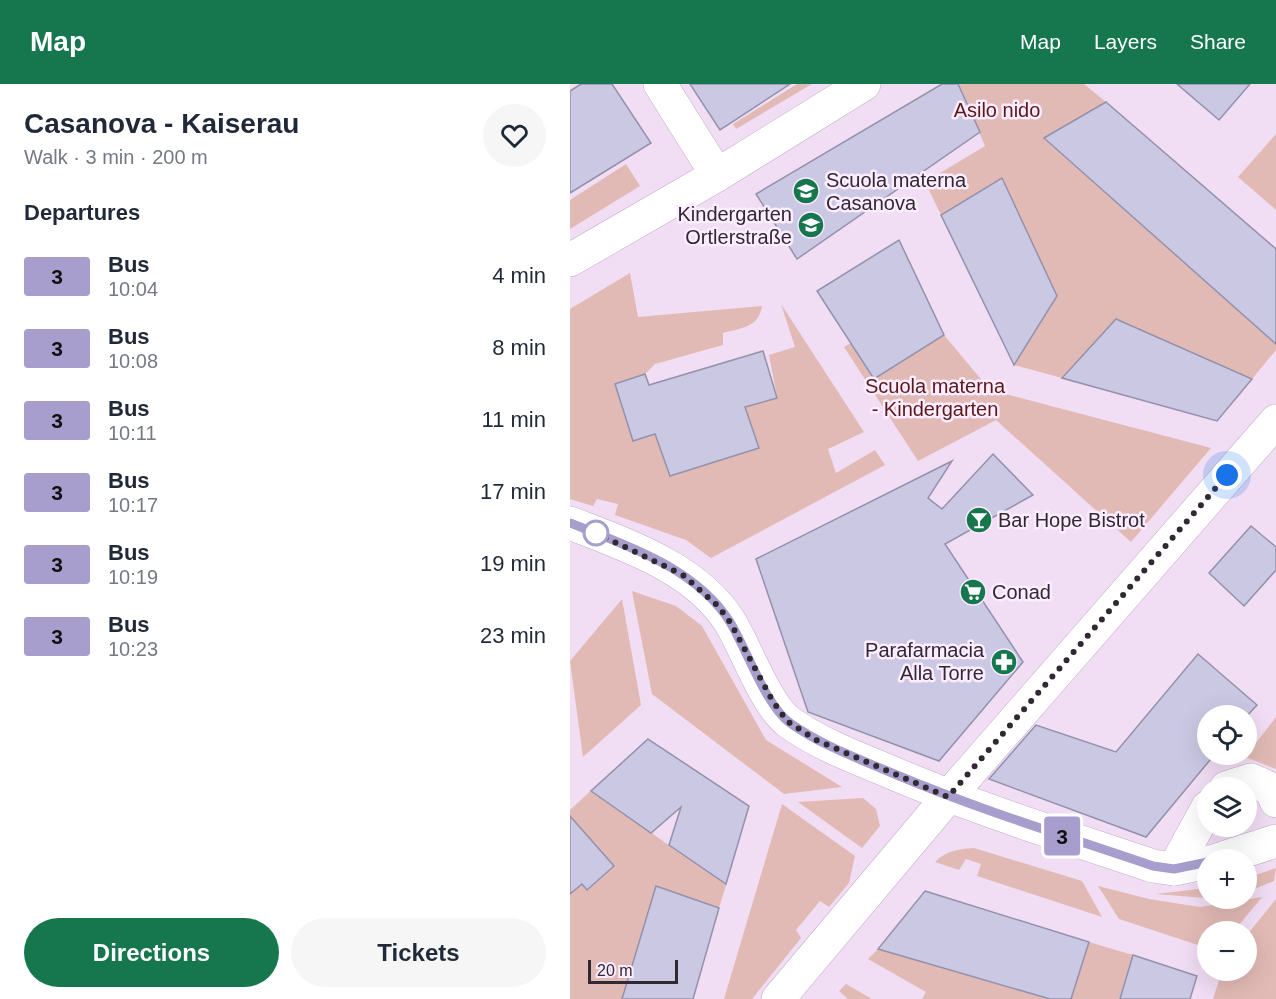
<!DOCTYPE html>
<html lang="en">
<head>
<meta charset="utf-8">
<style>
  body { margin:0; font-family:Arial,sans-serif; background:#f6f6f7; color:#1f2937; height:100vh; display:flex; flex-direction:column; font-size:22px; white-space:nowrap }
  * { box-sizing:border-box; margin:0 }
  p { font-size:20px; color:#747a83 }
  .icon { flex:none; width:33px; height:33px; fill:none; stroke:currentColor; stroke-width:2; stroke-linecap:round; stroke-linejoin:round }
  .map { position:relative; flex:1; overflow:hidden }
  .panel { display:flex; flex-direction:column; background:#fff; width:570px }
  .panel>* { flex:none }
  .badge { padding:0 12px; border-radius:4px; font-size:21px; line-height:39px }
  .fabs { position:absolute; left:627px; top:621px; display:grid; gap:12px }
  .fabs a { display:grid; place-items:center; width:60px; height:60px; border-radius:50%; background:#fff; box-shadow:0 6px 24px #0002; font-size:30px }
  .scale { position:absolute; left:18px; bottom:15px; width:90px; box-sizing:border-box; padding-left:6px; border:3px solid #312932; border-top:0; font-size:16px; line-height:21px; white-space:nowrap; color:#312932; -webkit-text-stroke:4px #fcecff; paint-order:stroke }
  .you { position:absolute; width:30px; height:30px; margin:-15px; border:4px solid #fff; border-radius:50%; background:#1a73e8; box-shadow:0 0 0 9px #1a73e833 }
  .map>.badge { position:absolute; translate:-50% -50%; box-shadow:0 0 0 3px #fff }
  h2 { padding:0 24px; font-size:22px; line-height:54px }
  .round { display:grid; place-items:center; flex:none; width:63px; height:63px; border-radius:32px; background:#f6f6f7 }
  .head { display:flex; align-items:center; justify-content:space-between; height:102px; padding:0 24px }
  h1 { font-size:28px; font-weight:600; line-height:45px }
  .cta { display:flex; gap:12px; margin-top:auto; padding:12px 24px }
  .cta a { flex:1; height:69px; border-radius:36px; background:#16774e; color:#fff; font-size:24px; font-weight:600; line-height:69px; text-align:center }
  .cta a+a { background:#f6f6f7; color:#1f2937 }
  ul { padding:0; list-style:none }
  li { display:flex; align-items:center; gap:18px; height:72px; padding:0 24px }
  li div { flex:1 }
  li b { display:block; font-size:22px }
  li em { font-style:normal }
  li .badge { min-width:66px; font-weight:700; text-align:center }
  header { display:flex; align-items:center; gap:36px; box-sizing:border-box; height:84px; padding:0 30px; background:#16774e; color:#fff }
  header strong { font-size:28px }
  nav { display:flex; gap:33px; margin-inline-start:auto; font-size:21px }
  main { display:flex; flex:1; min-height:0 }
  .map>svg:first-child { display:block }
  .green { fill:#e2bab5 }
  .building { fill:#cbc8e4; stroke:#9391ab; stroke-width:1.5 }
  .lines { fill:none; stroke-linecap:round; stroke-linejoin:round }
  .minor-casing { stroke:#c2afc5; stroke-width:34 }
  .minor { stroke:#fff; stroke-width:33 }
  .line-casing { stroke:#fff; stroke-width:14 }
  .line { stroke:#a79ecd; stroke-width:9 }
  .walk { stroke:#312932; stroke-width:6; stroke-dasharray:0 10.8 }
  .stop-dot { fill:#fff; stroke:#a79ecd; stroke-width:3 }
  .labels { text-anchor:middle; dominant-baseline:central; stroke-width:5; stroke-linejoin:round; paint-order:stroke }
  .park-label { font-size:20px; fill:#5a1816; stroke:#fcecff }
  .poi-label { font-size:20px; fill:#312932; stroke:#fcecff; text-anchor:start }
</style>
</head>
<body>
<header>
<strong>Map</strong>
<nav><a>Map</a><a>Layers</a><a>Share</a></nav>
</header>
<main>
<section class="panel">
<div class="head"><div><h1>Casanova - Kaiserau</h1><p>Walk · 3 min · 200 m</p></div><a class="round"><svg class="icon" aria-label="heart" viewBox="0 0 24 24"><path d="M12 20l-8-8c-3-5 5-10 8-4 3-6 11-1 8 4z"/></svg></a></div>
<h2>Departures</h2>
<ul>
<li><span class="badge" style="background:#a79ecd;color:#111">3</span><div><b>Bus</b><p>10:04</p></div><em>4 min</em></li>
<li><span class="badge" style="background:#a79ecd;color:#111">3</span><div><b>Bus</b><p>10:08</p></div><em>8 min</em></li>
<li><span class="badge" style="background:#a79ecd;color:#111">3</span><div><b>Bus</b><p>10:11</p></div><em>11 min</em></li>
<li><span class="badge" style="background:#a79ecd;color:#111">3</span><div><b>Bus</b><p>10:17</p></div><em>17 min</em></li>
<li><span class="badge" style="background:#a79ecd;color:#111">3</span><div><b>Bus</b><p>10:19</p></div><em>19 min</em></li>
<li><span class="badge" style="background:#a79ecd;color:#111">3</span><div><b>Bus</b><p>10:23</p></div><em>23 min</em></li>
</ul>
<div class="cta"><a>Directions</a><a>Tickets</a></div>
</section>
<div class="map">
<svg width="706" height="915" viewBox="0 0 706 915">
  <rect width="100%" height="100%" fill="#f1ddf4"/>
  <g class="green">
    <polygon points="227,0 242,0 166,45 163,40"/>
    <polygon points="388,0 514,0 536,18 474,54 706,260 706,266 682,295 546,236 492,294 444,281 487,212 432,94 371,131 355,98 415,62"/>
    <polygon points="706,50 706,126 668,93"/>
    <polygon points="56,80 70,102 0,145 0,116"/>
    <path d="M 60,189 L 68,233 L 192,222 C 189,243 172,244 153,249 L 153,261 L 85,280 L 75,290 L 45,300 L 63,356 L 207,313 L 199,271 L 225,263 L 211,220 L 294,348 L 258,365 L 266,389 L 305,366 L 315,381 L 141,474 L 116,456 L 45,431 L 48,420 L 27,415 L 23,422 L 0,415 L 0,225 Z"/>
    <polygon points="374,251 420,306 641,364 561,458 426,336 348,377 274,263 281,259 304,295"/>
    <polygon points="62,507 106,522 132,542 196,656 272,703 214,710 82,610"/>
    <polygon points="52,515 71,621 13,673 0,577"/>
    <polygon points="706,633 706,685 675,673"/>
    <polygon points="27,701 55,730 114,772 160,788 149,824 86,802 52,915 0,915 0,810 12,800 18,806 44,782 0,732 0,726"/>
    <polygon points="293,714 306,725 310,742 292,764 228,718"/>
    <polygon points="212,720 285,772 279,799 259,823 250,817 226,846 231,854 182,915 154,915"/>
    <path d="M 404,764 L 512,797 L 532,833 L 407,792 L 411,780 L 396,775 L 389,786 L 365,778 C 376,767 388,765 404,764 Z"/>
    <polygon points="706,784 704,797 677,808 677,794"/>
    <polygon points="528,802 579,815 630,823 692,813 664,847 638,848 637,864 549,835"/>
    <polygon points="637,804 637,814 635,814 586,810"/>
    <polygon points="706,815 706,915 643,915 652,887 676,886 677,851"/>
    <polygon points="519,858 563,871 550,915 501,915"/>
    <polygon points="308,865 480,915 352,915 356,908 298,875"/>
    <polygon points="276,900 302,915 278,915 269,907"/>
  </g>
  <g class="building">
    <polygon points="11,0 42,0 81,59 0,109 0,7"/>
    <polygon points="120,0 220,0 150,46"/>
    <polygon points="372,0 388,0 410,48 227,175 186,110"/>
    <polygon points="607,0 680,0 649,36"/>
    <polygon points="536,18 706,165 706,260 474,54"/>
    <polygon points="432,94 487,212 444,281 371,131"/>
    <polygon points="329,156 374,251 304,295 247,207"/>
    <polygon points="546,235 682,295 647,337 492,294"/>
    <polygon points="193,267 207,314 175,323 189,364 100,392 85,350 63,357 45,300 75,290 79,301"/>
    <polygon points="423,370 463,411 375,460 453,578 369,677 238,628 186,475 382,377 358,414 372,425"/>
    <polygon points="681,442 706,463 706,486 674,522 639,489"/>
    <polygon points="628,570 687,621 676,633 638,632 638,670 645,670 576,753 419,695 466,641 546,668"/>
    <polygon points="78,655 179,722 156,800 99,761 111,723 81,749 21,707"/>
    <polygon points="0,732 44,782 17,806 12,800 0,810"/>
    <polygon points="86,802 149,824 123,915 52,915"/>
    <polygon points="355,807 519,858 501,915 480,915 308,865"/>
    <polygon points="563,871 627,892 620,915 550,915"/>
  </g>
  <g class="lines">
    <defs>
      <g id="minor">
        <polyline points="90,0 147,91"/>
        <polyline points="0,176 147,91 294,0"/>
        <path d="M 0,439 C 56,461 126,484 160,538 C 176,564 196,622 220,639 C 250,660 284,673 318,687 C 404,724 494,752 583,782 L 604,785 L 638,778"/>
        <polyline points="656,704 681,696 701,705 706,717"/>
        <polyline points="647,776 706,757"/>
        <polyline points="604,785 638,723"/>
        <polyline points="208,915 378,713 706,337"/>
      </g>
    </defs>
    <use href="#minor" class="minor-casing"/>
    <use href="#minor" class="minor"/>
  </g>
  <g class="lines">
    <defs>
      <path id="line" d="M 0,439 C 56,461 126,484 160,538 C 176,564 196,622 220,639 C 251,661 287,674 322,689 C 407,725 495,752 583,782 L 604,785 L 638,778"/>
    </defs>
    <use href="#line" class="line-casing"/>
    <use href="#line" class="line"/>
    <polyline class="walk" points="26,449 113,491 148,522 160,538 202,616 217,637 246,656 378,713 657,391"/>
  </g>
  <defs>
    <symbol id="school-disc" viewBox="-11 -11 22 22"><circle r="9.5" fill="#16774e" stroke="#fcecff"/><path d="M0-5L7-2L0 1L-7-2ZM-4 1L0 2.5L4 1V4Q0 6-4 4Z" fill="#fff"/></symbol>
    <symbol id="bar-disc" viewBox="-11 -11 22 22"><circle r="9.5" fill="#16774e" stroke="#fcecff"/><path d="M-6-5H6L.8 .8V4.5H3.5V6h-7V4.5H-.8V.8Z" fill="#fff"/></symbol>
    <symbol id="supermarket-disc" viewBox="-11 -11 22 22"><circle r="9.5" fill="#16774e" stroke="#fcecff"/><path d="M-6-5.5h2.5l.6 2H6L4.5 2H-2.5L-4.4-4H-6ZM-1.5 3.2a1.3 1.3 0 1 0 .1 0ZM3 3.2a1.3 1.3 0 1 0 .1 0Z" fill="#fff"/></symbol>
    <symbol id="pharmacy-disc" viewBox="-11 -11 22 22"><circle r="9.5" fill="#16774e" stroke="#fcecff"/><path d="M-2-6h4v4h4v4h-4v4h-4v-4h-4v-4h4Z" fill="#fff"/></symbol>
  </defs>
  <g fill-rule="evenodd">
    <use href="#school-disc" x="221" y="92" width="30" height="30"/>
    <use href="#school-disc" x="226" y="126" width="30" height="30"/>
    <use href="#bar-disc" x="394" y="421" width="30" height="30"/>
    <use href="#supermarket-disc" x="388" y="493" width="30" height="30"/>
    <use href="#pharmacy-disc" x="419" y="563" width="30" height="30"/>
  </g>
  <circle class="stop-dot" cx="26" cy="449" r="12"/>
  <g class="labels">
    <g class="park-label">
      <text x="427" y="26">Asilo nido</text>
      <text x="365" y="302">Scuola materna<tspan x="365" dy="23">- Kindergarten</tspan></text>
    </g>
    <g class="poi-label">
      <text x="256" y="96">Scuola materna<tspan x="256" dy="23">Casanova</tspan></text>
      <text x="222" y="130" text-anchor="end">Kindergarten<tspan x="222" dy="23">Ortlerstraße</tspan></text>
      <text x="428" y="436">Bar Hope Bistrot</text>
      <text x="422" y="508">Conad</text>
      <text x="414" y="566" text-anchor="end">Parafarmacia<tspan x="414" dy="23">Alla Torre</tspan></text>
    </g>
  </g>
</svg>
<div class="fabs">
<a><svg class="icon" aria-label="locate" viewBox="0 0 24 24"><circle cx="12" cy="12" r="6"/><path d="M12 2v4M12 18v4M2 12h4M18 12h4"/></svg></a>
<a><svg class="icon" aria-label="layers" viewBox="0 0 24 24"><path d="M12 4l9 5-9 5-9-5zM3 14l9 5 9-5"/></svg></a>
<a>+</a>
<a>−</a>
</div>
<div class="scale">20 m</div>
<div class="you" style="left:657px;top:391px"></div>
<b class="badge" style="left:492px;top:752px;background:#a79ecd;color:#111">3</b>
</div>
</main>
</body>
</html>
